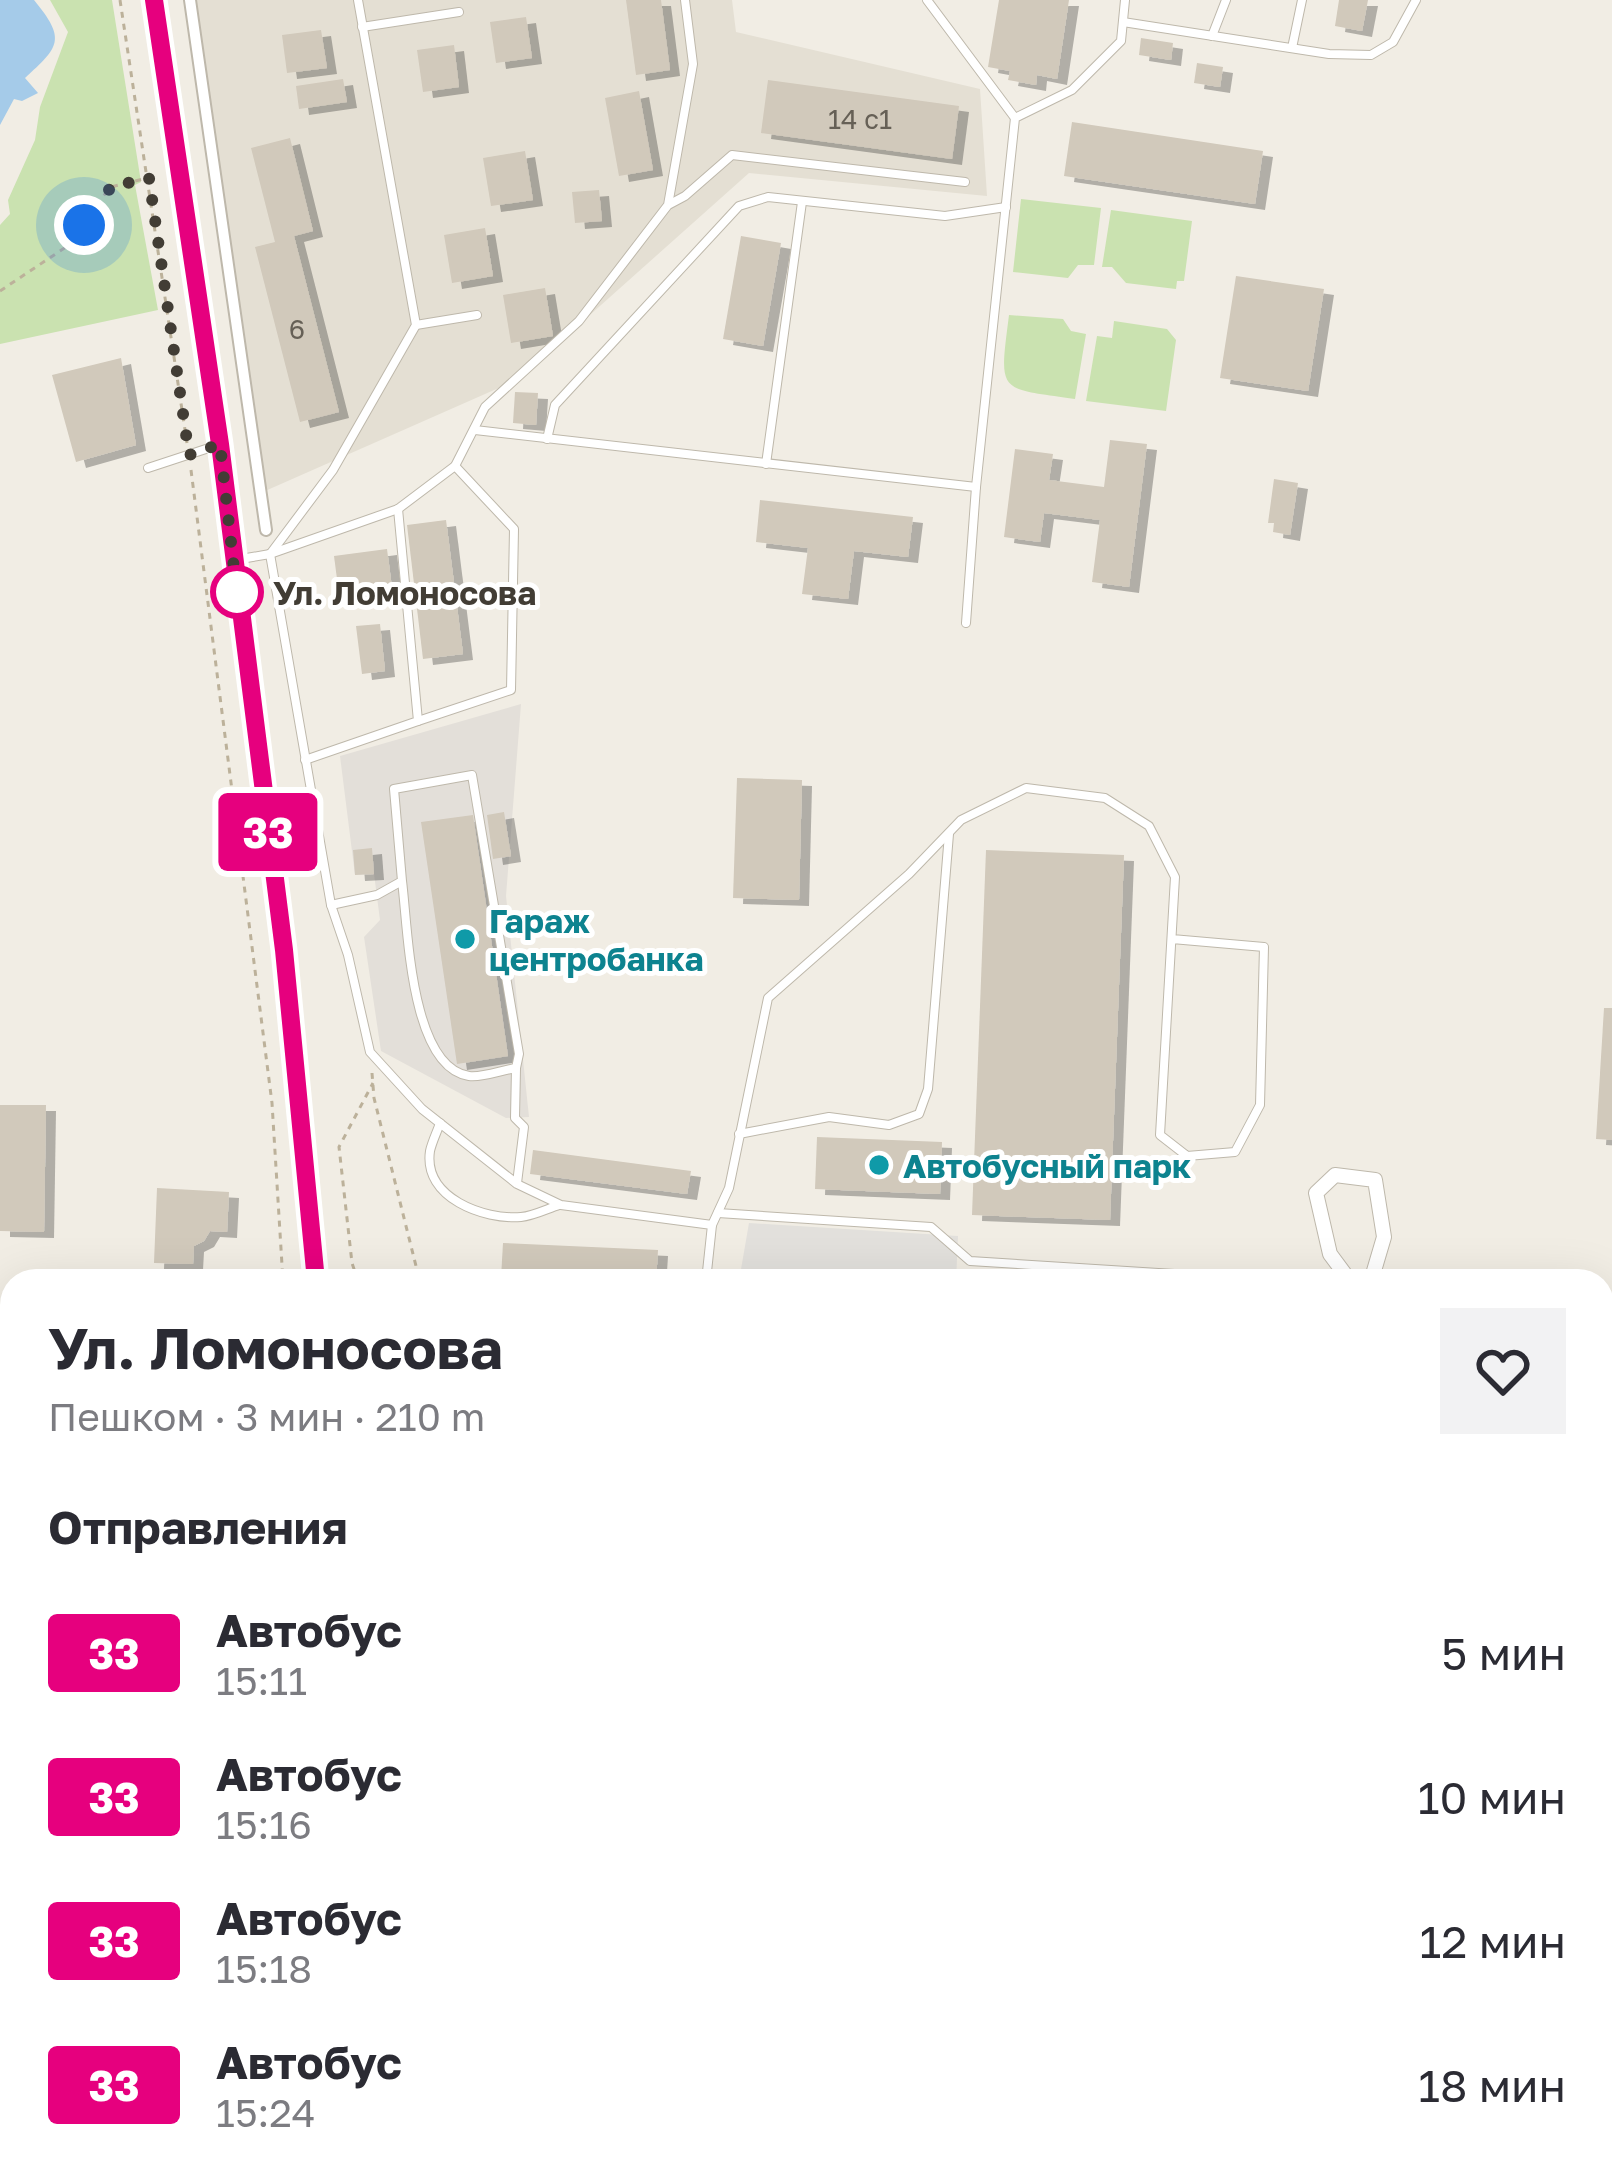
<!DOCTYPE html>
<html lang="ru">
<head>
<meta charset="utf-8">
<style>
  body { margin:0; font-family:"Golos Text",sans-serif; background:#f2f2f3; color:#2b2b33; height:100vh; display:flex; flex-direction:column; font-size:45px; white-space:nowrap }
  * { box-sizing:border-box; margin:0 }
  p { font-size:39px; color:#7c7c81 }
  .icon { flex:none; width:66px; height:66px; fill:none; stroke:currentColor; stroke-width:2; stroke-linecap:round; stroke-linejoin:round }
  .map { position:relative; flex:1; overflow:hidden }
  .drawer { position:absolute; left:0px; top:1269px; width:1614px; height:915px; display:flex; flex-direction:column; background:#fff; border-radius:36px 36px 0 0; box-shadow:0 12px 48px #0002 }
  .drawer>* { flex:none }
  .badge { padding:0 24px; border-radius:9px; font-size:42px; line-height:78px }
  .you { position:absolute; width:60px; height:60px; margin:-30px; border:9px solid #fff; border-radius:50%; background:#1a73e8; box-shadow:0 0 0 18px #1a73e833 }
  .map>.badge { position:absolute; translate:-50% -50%; box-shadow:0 0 0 6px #fff }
  h2 { padding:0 48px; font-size:45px; line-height:108px }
  .round { display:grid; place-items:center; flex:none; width:126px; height:126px; border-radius:0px; background:#f2f2f3 }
  .overview { display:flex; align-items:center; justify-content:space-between; height:204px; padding:0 48px }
  h1 { font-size:57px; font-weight:700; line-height:90px }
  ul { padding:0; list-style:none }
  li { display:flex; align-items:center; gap:36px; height:144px; padding:0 48px }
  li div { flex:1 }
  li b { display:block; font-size:45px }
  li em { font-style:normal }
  li .badge { min-width:132px; font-weight:700; text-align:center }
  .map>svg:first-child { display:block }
  .residential { fill:#e4dfd3 }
  .industrial { fill:#e3dfd9 }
  .green { fill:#cae2b0 }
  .parking { fill:#e2e0dc }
  .water { fill:#a5cbe9 }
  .building { fill:#d1c9bb; filter:url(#shadow) }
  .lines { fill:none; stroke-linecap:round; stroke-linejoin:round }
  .service-casing { stroke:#beb8ab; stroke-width:10 }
  .pedestrian-casing { stroke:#beb8ab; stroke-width:14 }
  .minor-casing { stroke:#beb8ab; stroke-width:16 }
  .tertiary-casing { stroke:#beb8ab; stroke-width:21 }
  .secondary-casing { stroke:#cdc197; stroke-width:24 }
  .primary-casing { stroke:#d9bb6a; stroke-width:24 }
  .path { stroke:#bcb19a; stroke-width:3; stroke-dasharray:6 6; stroke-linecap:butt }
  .service { stroke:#fff; stroke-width:8 }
  .pedestrian { stroke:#fff; stroke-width:10 }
  .minor { stroke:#fff; stroke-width:14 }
  .tertiary { stroke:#fff; stroke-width:18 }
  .secondary { stroke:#faeec5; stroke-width:21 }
  .primary { stroke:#f5de99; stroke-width:21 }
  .line-casing { stroke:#fff; stroke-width:27 }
  .line { stroke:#e6007e; stroke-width:18 }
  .walk { stroke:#423d35; stroke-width:12; stroke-dasharray:0 21.6 }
  .stop-dot { fill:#fff; stroke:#e6007e; stroke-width:6 }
  .culture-dot { fill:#0f9aa8; stroke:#fff; stroke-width:4.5 }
  .labels { text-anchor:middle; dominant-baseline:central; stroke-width:10; stroke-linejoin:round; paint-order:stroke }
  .number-label { font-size:27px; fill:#666056 }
  .stop-label { font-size:33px; font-weight:bold; fill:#423d35; stroke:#fff; text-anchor:start }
  .culture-label { font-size:33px; font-weight:bold; fill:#0d838f; stroke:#fff; text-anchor:start }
</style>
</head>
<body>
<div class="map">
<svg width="1612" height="2182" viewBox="0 0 1612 2182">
  <defs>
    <filter id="shadow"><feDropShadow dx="10" dy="6" stdDeviation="0" flood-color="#0004"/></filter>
  </defs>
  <rect width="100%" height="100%" fill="#f1ede4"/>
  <g class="residential">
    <polygon points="186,0 732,0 736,32 980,89 987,196 749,173 517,380 256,495"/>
    <polygon points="1602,1521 1612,1522 1612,1939 1602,1949"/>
    <polygon points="1602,2046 1612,2053 1612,2182 757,2182 757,2172 1602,2172"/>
  </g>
  <g class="industrial">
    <polygon points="521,704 506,896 529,1117 506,1118 381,1051 364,937 380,920 374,874 355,875 340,756"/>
    <polygon points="1612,1939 1612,2053 1602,2046 1602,1949"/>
  </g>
  <g class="green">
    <polygon points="50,0 112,0 141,182 135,185 158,310 0,344 0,225 10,214 8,200 35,140 40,107 68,32"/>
    <polygon points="1021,199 1101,208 1094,265 1078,265 1068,278 1013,272"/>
    <polygon points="1111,210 1192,221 1184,281 1177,281 1176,289 1126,283 1112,267 1102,267"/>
    <path d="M 1009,315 L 1063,319 L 1071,331 L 1086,334 L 1075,399 C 997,388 999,394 1009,315 Z"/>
    <polygon points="1114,321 1167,329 1176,340 1166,411 1086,401 1097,336 1112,338"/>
    <polygon points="12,1736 12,1926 0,1920 0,1737"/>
  </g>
  <polygon class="parking" points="749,1223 958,1236 956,1281 739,1281"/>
  <path class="water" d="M 0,0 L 34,0 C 67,40 59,47 25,78 L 38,93 L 22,101 L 14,99 L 0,125 Z"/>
  <g class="building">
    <polygon points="626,0 661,0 670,70 636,75"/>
    <polygon points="999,0 1069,0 1057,79 1037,75 1036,85 1008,80 1010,71 988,67"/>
    <polygon points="1339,0 1368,0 1362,31 1335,26"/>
    <polygon points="526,17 532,58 496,63 490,22"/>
    <polygon points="321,30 327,68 287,73 282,35"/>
    <polygon points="1141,38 1173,43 1171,60 1139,55"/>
    <polygon points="454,45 459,87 423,92 417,50"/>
    <polygon points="1197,63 1223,67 1220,87 1194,83"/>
    <polygon points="343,79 347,102 299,109 296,86"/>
    <polygon points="768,80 959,106 952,159 761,133"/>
    <polygon points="639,91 653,170 619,176 605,98"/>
    <polygon points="1072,122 1263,151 1255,204 1064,176"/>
    <polygon points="290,138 313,231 294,236 339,412 300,422 255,247 275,242 251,148"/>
    <polygon points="525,151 533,200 491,206 483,158"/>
    <polygon points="599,190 602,221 575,223 572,192"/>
    <polygon points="485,228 493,276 452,283 444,235"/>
    <polygon points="741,236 781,243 763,346 723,339"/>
    <polygon points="1236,276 1324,289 1308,391 1220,378"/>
    <polygon points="545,288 553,336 511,343 503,295"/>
    <polygon points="121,358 136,445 76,462 52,375"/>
    <polygon points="515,392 538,393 536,425 513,423"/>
    <polygon points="1110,440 1147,444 1129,587 1092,582 1100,520 1044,513 1040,542 1004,537 1015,449 1053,454 1049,480 1104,487"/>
    <polygon points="1274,479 1298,483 1290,535 1273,532 1274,523 1268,523"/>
    <polygon points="760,500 913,517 908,557 854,551 848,599 802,594 808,548 756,542"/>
    <polygon points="446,520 463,654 423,659 407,525"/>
    <polygon points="387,549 393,596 340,602 334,556"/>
    <polygon points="380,624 385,671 362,674 356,626"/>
    <polygon points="737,778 802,780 799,900 733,898"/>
    <polygon points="504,812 511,856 493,859 487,815"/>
    <polygon points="473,815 508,1056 457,1064 421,822"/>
    <polygon points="372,848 374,874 355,875 353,850"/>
    <polygon points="986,850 1124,855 1110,1220 972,1215"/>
    <polygon points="1604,1008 1612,1008 1612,1140 1596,1139"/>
    <polygon points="0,1105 46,1105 44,1232 0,1231"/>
    <polygon points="817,1137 942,1142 940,1194 815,1189"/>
    <polygon points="533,1150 691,1171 687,1194 530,1174"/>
    <polygon points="157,1188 229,1192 227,1232 210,1231 204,1241 194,1246 193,1264 154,1263"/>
    <polygon points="503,1243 658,1250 656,1281 501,1278"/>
    <rect x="0" y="1478" width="12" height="75"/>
    <rect x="1602" y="1537" width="10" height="36"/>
    <rect x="0" y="1645" width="12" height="54"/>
    <polygon points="1612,1792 1612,1852 1602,1863 1602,1803"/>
    <polygon points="1612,1888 1612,1931 1602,1941 1602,1898"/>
    <polygon points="1612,2128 1612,2176 1602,2166 1602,2138"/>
    <polygon points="406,2172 500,2172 495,2182 411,2182"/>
    <polygon points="813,2172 847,2172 846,2182 812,2182"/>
    <rect x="1012" y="2172" width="83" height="10"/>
    <polygon points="1253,2172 1308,2172 1298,2182 1244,2182"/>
    <polygon points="1338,2172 1380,2172 1371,2182 1329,2182"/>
  </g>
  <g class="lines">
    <defs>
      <g id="service">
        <polyline points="927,0 1015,118"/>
        <polyline points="1123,22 1329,54 1371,55 1393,42 1416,0"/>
        <polyline points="362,27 459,12"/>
        <polyline points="1212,36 1226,0"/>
        <polyline points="1292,48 1302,0"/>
        <polyline points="670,204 685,196 732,155 965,182"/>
        <polyline points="416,325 477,315"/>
        <polyline points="475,430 976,487"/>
        <polyline points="547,439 555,405 739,206 768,197 945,216 1006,207"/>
        <polyline points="766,464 802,202"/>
        <polyline points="148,468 218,445"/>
        <polyline points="271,553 333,470 416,325 358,0"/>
        <polyline points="270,554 331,905 348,955 370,1052 422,1109 517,1184 561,1205 712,1225 706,1281"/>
        <polyline points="235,560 270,554 398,509 455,466 485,407 579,321 668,205 693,64 685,0"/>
        <polyline points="966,623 976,487 1015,118 1072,90 1121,41 1125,0"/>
        <polyline points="418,721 511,690 514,529 455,466"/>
        <polyline points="305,760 418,721 398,509"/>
        <path d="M 331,905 L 377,895 L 402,881 C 408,927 410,1067 469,1076 C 482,1078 502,1070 516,1068 L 519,1054 L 472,775 L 394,789 L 402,881"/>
        <polyline points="516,1068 515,1118 524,1127 517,1183"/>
        <path d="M 440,1123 C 437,1132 432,1142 430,1151 C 423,1198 484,1220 521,1217 C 533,1216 547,1209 559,1205"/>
        <polyline points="739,1134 829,1117 889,1125 919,1114 928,1089 949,834"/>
        <polyline points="718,1213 931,1227 970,1261 1285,1281"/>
        <polyline points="712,1225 729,1188 768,998 909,874 961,820 1026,788 1105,798 1149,826 1175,877 1160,1135 1187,1156 1235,1152 1260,1105 1264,947 1172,939"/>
        <polyline points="0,1439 12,1439"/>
        <polyline points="1602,1595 1612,1595"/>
        <polyline points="0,1633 12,1633"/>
        <polyline points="0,1728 12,1723"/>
        <polyline points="1602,1779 1612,1768"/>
        <polyline points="119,2172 136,2182"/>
        <polyline points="61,2182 72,2172"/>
        <polyline points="863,2182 863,2172"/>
        <polyline points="1212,2182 1222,2172"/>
      </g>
      <polyline id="pedestrian" points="190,0 266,530"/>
      <g id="minor">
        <polyline points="1350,1281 1330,1254 1316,1193 1335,1175 1375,1180 1384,1237 1371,1281"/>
        <polyline points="0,1373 12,1372"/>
      </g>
      <polyline id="tertiary" points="154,0 219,444 284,950 316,1281"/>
      <g id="secondary">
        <polyline points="1602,1394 1612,1394"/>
        <polyline points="0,2118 12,2103"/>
        <polyline points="676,2172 677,2182"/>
        <polyline points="637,2182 641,2172"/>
      </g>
      <g id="primary">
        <polyline points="0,1990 12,1996"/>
        <polyline points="293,2172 303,2182"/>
      </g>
    </defs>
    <use href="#service" class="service-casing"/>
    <use href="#pedestrian" class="pedestrian-casing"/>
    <use href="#minor" class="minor-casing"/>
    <use href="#tertiary" class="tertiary-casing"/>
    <use href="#secondary" class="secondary-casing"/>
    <use href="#primary" class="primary-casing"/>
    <g class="path">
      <polyline points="120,0 187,443"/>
      <polyline points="0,291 72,243 93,208 111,187 147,178"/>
      <polyline points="191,470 272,1103 283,1281"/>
      <polyline points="372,1073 374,1098 417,1270 412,1281"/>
      <polyline points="358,1281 352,1263 339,1147 373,1083"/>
      <polyline points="1602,1337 1612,1338"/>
      <polyline points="1602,1456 1612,1456"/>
      <polyline points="0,1865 12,1895"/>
    </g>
    <use href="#service" class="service"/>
    <use href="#pedestrian" class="pedestrian"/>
    <use href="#minor" class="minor"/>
    <use href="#tertiary" class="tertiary"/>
    <use href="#secondary" class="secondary"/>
    <use href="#primary" class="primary"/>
  </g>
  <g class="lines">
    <defs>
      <polyline id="line" points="154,0 220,444 284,950 316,1281"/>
    </defs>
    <use href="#line" class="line-casing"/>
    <use href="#line" class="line"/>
    <polyline class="walk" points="84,225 111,187 149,178 189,455 220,444 238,604 237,592"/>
  </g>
  <circle class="stop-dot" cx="237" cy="592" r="24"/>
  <g class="culture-dot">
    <circle cx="465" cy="939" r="12"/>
    <circle cx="879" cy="1165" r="12"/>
  </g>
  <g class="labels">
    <g class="number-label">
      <text x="860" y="119">14 с1</text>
      <text x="297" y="329">6</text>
    </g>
    <g class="stop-label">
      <text x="273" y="592">Ул. Ломоносова</text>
    </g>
    <g class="culture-label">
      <text x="489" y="920">Гараж<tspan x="489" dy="38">центробанка</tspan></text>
      <text x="903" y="1165">Автобусный парк</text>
    </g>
  </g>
</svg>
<div class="you" style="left:84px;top:225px"></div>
<b class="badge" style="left:268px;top:832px;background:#e6007e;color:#fff">33</b>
<section class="drawer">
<div class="overview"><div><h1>Ул. Ломоносова</h1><p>Пешком · 3 мин · 210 m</p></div><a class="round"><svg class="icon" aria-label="heart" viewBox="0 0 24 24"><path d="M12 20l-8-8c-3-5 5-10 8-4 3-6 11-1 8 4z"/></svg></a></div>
<h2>Отправления</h2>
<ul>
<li><span class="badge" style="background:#e6007e;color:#fff">33</span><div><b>Автобус</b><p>15:11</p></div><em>5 мин</em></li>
<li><span class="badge" style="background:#e6007e;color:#fff">33</span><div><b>Автобус</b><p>15:16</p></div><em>10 мин</em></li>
<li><span class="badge" style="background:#e6007e;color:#fff">33</span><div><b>Автобус</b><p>15:18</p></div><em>12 мин</em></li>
<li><span class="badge" style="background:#e6007e;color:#fff">33</span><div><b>Автобус</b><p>15:24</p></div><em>18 мин</em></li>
</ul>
</section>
</div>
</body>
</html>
